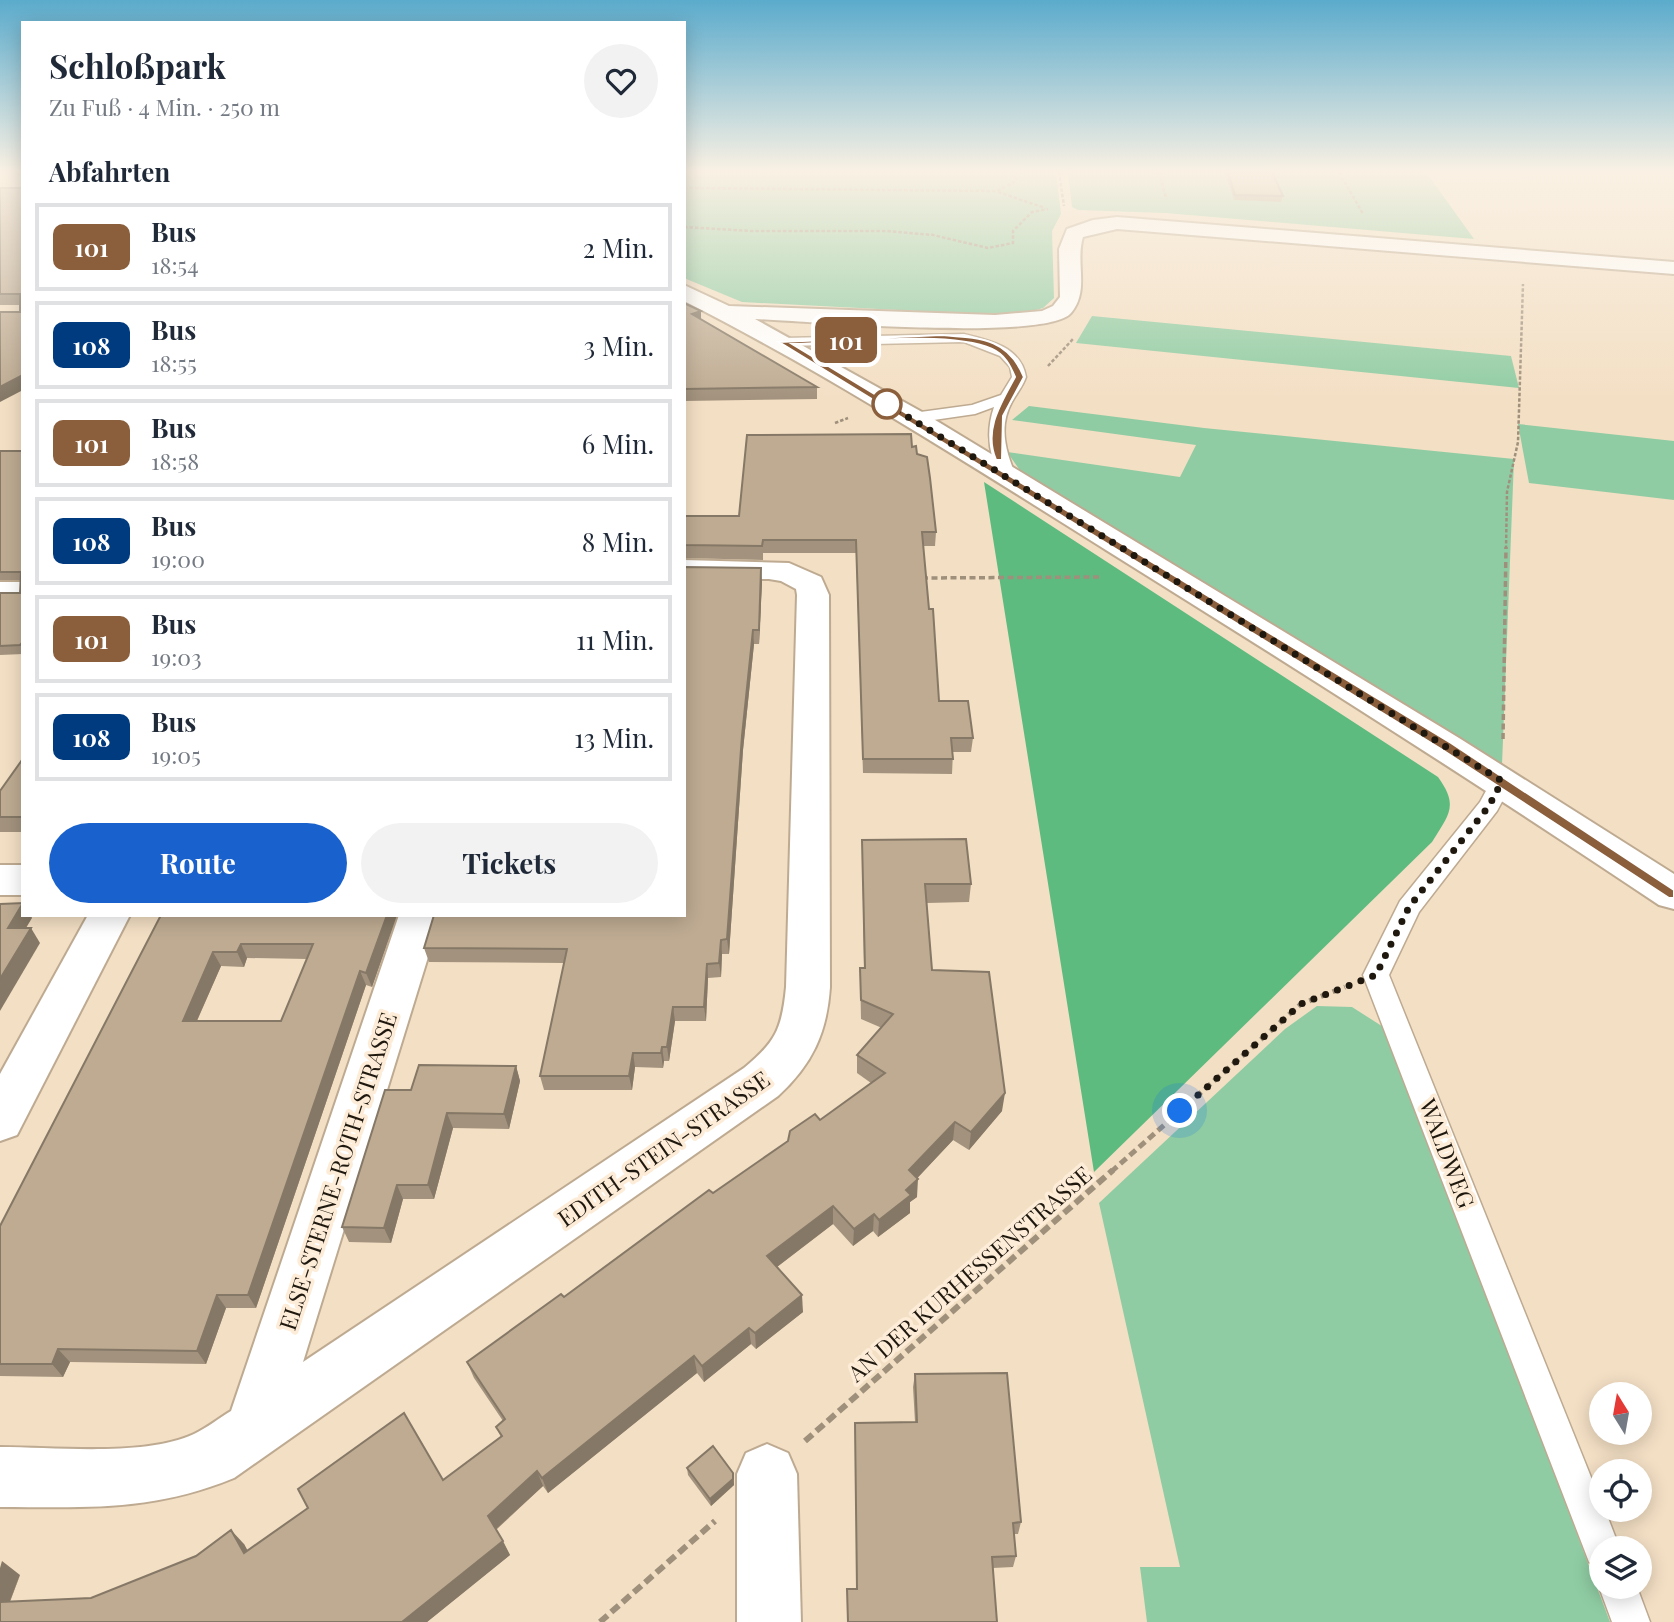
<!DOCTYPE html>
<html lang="de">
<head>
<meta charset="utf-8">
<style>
  body { margin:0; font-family:"Playfair Display",serif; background:#f2f2f3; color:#1f2937; height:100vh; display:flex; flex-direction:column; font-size:26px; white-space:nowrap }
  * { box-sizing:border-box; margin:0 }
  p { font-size:23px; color:#747a83 }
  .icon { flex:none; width:38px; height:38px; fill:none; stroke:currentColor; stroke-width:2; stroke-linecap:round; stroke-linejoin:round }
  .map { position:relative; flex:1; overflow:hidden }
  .sheet { position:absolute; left:21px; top:21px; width:665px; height:896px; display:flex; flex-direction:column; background:#fff; border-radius:0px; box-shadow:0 4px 18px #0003 }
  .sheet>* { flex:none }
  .badge { padding:0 14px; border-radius:10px; font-size:24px; line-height:46px }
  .needle { width:46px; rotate:349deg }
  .controls { position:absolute; left:1589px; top:1382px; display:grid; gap:14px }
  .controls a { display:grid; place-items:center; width:63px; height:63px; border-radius:50%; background:#fff; box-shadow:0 4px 18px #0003; font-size:35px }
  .you { position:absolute; width:35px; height:35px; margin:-18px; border:5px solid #fff; border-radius:50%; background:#1a73e8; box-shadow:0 0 0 10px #1a73e833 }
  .map>.badge { position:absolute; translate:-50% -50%; box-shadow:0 0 0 4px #fff }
  h2 { padding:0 28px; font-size:26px; line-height:63px }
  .round { display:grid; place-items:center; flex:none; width:74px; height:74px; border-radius:37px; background:#f2f2f3 }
  .overview { display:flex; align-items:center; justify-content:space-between; height:119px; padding:0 28px }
  h1 { font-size:33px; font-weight:700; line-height:52px }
  .button { display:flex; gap:14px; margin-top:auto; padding:14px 28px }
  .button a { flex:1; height:80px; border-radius:42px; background:#1961cc; color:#fff; font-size:28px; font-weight:700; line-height:80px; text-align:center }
  .button a+a { background:#f2f2f3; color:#1f2937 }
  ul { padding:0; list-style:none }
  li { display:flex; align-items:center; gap:21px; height:88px; margin:0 14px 10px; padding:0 14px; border:4px solid #e0e1e3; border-radius:0px }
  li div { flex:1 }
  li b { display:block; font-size:26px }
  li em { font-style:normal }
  li .badge { min-width:77px; font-weight:700; text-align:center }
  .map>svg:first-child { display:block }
  .green { fill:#8fcca3 }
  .forest { fill:#5dbb80 }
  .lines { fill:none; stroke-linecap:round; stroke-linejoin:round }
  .service-casing { stroke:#beaa91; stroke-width:3 }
  .minor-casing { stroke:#beaa91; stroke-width:4 }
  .tertiary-casing { stroke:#beaa91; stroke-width:4 }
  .path-far3 { stroke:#9f907c; stroke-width:2.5; stroke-dasharray:3.5 2; stroke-linecap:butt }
  .path-far2 { stroke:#9f907c; stroke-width:3.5; stroke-dasharray:6 3.5; stroke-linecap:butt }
  .path-far1 { stroke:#9f907c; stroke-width:5; stroke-dasharray:8 4.5; stroke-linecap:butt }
  .path { stroke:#9f907c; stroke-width:6; stroke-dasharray:10 5; stroke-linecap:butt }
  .service { fill:#fff; fill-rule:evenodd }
  .minor { fill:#fff; fill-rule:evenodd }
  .tertiary { fill:#fff; fill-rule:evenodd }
  .wall { fill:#a3937e; fill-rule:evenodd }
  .shaded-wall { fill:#857866 }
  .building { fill:#beab92; stroke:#857866; stroke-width:2; fill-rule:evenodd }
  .line { fill:#8b5e3c; stroke:#fff; stroke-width:2 }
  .walk { stroke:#1f180f; stroke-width:7; stroke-dasharray:0 12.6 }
  .stop-dot { fill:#fff; stroke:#8b5e3c; stroke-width:3.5 }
  .labels { text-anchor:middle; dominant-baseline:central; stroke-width:7; stroke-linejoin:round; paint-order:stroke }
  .near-street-label { font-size:23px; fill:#1f180f; stroke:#fdecd7 }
</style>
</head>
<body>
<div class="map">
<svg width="1674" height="1622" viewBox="0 0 1674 1622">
  <rect width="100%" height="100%" fill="#f3dfc4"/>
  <g class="green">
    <polygon points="684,172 1056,172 1061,214 1052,231 1054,298 1043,308 1015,316 742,302 684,278"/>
    <polygon points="1068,172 1426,172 1474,239 1165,213 1078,210 1072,207"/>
    <polygon points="1092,316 1511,356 1519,388 1076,343"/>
    <polygon points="1029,406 1204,428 1514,459 1502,765 1151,556 1024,476 1007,452 1180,477 1196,445 1012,420"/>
    <polygon points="1518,424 1674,441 1674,500 1529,483"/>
    <polygon points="1317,1006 1352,1007 1388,1030 1610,1622 1147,1622 1140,1567 1180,1567 1099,1203 1285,1029"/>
  </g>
  <path class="forest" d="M 984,482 L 1438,777 C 1459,806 1449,814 1432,842 L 1094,1172 Z"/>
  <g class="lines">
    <defs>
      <g id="service">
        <path d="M 964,334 C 990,340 1021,347 1026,377 C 1023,386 1017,393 1012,402 C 998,427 1006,453 1017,478 L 1015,481 L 1003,481 C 989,458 985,433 994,407 L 975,414 L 913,423 L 905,418 L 913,413 L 972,405 L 1001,395 L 1012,377 L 1010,367 L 1000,356 L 964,342 L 783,346 L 776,342 L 783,338 Z"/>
        <polygon points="1502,774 1510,776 1513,781 1497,811 1419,912 1389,975 1601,1502 1601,1510 1605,1510 1620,1549 1601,1549 1601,1567 1589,1562 1584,1549 1363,975 1400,901 1480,802 1494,776"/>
        <polygon points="1601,1582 1601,1587 1637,1587 1650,1622 1612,1622 1599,1587"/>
      </g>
      <g id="minor">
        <path d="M 684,560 L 789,563 L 821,577 L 829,595 L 830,987 C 827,1033 812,1065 778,1096 L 234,1478 C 151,1512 87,1507 0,1507 L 0,1447 C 55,1447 144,1457 194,1434 C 207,1428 219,1418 231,1411 L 399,915 L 441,915 L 303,1362 L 744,1068 C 776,1042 782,1028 786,987 L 797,595 L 796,589 L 781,581 L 769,579 L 684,578 Z"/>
        <rect x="0" y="582" width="23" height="18"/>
        <rect x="0" y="865" width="23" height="30"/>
        <polygon points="88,915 130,915 17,1135 0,1141 0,1074"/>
        <polygon points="767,1444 788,1453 797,1474 801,1622 737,1622 737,1474 746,1453"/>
      </g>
      <path id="tertiary" d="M 1117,217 L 1674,262 L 1674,274 L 1117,229 L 1083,237 C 1075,263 1090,290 1071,313 C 1047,342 804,321 755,319 L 922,412 L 1459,738 L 1674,874 L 1674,909 L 1659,905 C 1477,783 1292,666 1106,550 C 967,463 830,375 684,301 L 684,285 L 729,306 L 995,315 L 1042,311 L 1053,306 L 1060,297 L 1059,249 L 1067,229 L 1093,220 Z"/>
    </defs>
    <use href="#service" class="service-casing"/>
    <use href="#minor" class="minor-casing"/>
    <use href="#tertiary" class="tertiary-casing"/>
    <g class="path-far3">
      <polyline points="11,172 23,175"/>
      <polyline points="1059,172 1064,206"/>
      <polyline points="1159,172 1166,198"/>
      <polyline points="1339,172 1363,214"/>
      <polyline points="684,188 997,191 1016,181 1016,172"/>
      <polyline points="998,192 1045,208"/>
      <polyline points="684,227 751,231 887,231 933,235 988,248 1013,243 1013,231 1032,212 1048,209"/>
      <polyline points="1048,366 1073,339"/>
      <polyline points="835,423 848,418"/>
      <polyline points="1506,549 1507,492 1518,442 1523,284"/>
    </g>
    <g class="path-far2">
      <polyline points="922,578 1102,577"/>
      <polyline points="1503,739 1506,547"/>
    </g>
    <polyline class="path-far1" points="1111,1172 1301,1004 1345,987"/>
    <g class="path">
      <polyline points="805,1441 1113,1170"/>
      <polyline points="600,1622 715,1521"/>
    </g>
    <use href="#service" class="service"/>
    <use href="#minor" class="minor"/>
    <use href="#tertiary" class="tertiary"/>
  </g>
  <g class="wall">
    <polygon points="1225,172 1272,172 1283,196 1281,202 1234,200"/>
    <polygon points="0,188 23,188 23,390 20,305 0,305"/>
    <polygon points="684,303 701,311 701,319 817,387 817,399 684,401"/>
    <polygon points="912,447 917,454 936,532 935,546 923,546 929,609 939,701 973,738 971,752 953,752 952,774 863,773 856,553 763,553 763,560 684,558 684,516 739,516"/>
    <polygon points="0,451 23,451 23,654 0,655 0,593 20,593 21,580 0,580"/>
    <polygon points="762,582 759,644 754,644 743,750 729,954 722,954 721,977 708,978 706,1021 675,1021 669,1061 664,1061 663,1068 635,1067 632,1090 544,1090 540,1076 564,963 429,962 424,948"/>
    <polygon points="23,760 23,832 0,832 0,791"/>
    <polygon points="862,840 971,884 969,902 927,903 932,970 1002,1111 969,1150 953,1140 917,1178 917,1197 910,1202 910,1213 878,1237 873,1231 853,1246 833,1224 777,1267 803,1312 756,1349 751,1344 704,1382 697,1373 548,1493 543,1486 496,1530 510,1555 427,1622 0,1622 20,1575 10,1602 91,1598 244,1544 247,1551 443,1480 501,1437 496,1427 503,1421 474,1378 467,1362 564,1297 713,1193 820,1120 871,1083 857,1073 857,1055 882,1028 861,1019 860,968 864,968"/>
    <path d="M 161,915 L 397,915 L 372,987 L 366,985 L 256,1308 L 226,1308 L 206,1364 L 70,1362 L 63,1377 L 0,1376 L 0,1226 ZM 247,958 L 307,959 L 281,1021 L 197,1021 L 221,966 L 244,967 Z"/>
    <polygon points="516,1066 520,1081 509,1129 453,1128 434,1199 403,1199 391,1243 349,1242 342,1227 411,1090"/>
    <polygon points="915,1374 1021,1522 1018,1534 1014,1534 1016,1556 1013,1567 993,1568 915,1422 913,1387"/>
    <polygon points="687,1468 734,1479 734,1485 711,1506 688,1475"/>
  </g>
  <g class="shaded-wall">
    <polygon points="701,311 701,323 692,314"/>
    <polygon points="23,375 23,390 0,402 0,387"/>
    <polygon points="761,568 762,582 759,644 759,630"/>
    <polygon points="753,630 754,644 743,750 729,954 727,939 742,736"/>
    <polygon points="23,904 23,915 31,915 32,918 17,943 8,928"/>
    <polygon points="387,915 397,915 372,987 366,973"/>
    <polygon points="31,928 40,943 0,1011 0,979"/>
    <polygon points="721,940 722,954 721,977 719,963"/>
    <polygon points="241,944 247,958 244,967 237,952"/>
    <polygon points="213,952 221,966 190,1036 183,1021"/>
    <polygon points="707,964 708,978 706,1021 704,1007"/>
    <polygon points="360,971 366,985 256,1308 248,1295"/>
    <polygon points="673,1007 675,1021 669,1061 667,1047"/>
    <polygon points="662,1047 664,1061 663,1068 661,1053"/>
    <polygon points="633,1053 635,1067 632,1090 629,1076"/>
    <polygon points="516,1066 520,1081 509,1129 504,1114"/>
    <polygon points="1005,1093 1002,1111 969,1150 971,1132"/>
    <polygon points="447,1113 453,1128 434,1199 428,1185"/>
    <polygon points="955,1122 953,1140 909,1187 918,1179 917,1197 910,1202 910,1213 878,1237 879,1220 906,1190 909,1170"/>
    <polygon points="397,1185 403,1199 391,1243 384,1228"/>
    <polygon points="833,1206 833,1224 769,1273 767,1256"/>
    <polygon points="874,1214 873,1231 853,1246 854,1229"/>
    <polygon points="217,1295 226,1308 206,1364 197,1351"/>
    <polygon points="802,1295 803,1312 756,1349 755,1333"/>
    <polygon points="749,1328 751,1344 704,1382 702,1366"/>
    <polygon points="58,1349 70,1362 63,1377 52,1364"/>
    <polygon points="694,1356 697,1373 548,1493 542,1478"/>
    <polygon points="537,1471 543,1486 495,1530 488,1516"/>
    <polygon points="733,1473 734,1485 711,1506 710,1499"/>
    <polygon points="231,1530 244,1544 257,1567 244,1553"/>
    <polygon points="503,1541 510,1555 427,1622 402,1622"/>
    <polygon points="2,1561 20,1575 4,1616 0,1613 0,1568"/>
  </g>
  <g class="building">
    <polygon points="1228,172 1272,172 1283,196 1235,195"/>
    <polygon points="0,188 23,188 23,375 0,387 0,312 20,312 20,294 0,294"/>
    <polygon points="684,303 701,311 692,314 817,387 684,389"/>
    <polygon points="911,434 912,447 916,446 917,454 927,457 930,478 936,532 922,532 929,609 933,609 939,701 968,701 973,738 951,738 953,759 863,759 856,540 763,540 762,546 684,545 684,516 739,516 747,435"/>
    <polygon points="0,451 23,451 23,642 20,645 0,646 0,593 20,593 21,572 0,572"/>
    <polygon points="684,567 761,568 759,630 753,630 742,736 727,939 721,940 719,963 707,964 704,1007 673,1007 667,1047 662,1047 661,1053 633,1053 629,1076 540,1076 567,949 424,948 434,915 684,915"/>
    <polygon points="22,760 23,760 23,817 0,817 0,791"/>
    <polygon points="966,839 971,884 925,884 932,970 989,972 1005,1093 971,1132 955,1122 909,1170 918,1179 906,1190 911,1195 879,1220 874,1214 854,1229 833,1206 767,1256 802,1295 755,1333 749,1328 702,1366 694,1356 542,1478 537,1471 488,1516 503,1541 402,1622 0,1622 0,1602 91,1598 196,1556 231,1530 244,1553 308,1508 298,1489 404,1413 443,1480 502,1436 496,1427 505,1419 467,1362 561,1294 564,1297 709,1190 713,1193 788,1141 790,1131 815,1114 820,1120 885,1073 857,1055 893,1014 861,1000 860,968 865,968 862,840"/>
    <polygon points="23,903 8,928 31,928 0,979 0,904"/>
    <path d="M 161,915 L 387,915 L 366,973 L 360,971 L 248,1295 L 217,1295 L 197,1351 L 58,1349 L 52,1364 L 0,1364 L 0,1226 ZM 241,944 L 313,944 L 281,1021 L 183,1021 L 213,952 L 237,952 Z"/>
    <polygon points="419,1065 516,1066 504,1114 447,1113 428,1185 397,1185 384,1228 342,1227 385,1090 411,1090"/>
    <polygon points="1007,1373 1021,1522 1013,1523 1016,1556 992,1557 997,1622 848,1622 847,1589 857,1589 855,1423 917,1422 915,1374"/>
    <polygon points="713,1446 733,1473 733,1479 710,1499 687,1468"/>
  </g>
  <linearGradient id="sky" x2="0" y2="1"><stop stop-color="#5babcc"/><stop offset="0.43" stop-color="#faf1e4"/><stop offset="1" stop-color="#faf1e4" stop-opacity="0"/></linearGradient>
  <rect width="1674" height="399" fill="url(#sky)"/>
  <path class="line" d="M 942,335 C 980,338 1008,338 1024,377 L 1003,416 L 1002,460 L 996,460 C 983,430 1001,403 1015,377 C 1010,365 1005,355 992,349 C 951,330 842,343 792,344 L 1451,743 L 1674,890 L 1674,898 L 1669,898 L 1441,749 L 779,342 Z"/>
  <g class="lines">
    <polyline class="walk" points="887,404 1502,781 1489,806 1409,907 1376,975 1301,1004 1180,1111"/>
  </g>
  <circle class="stop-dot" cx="887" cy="404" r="14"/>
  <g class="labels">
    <g class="near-street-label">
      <text transform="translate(663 1148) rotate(-35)">EDITH-STEIN-STRASSE</text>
      <text transform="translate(1448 1153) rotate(69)">WALDWEG</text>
      <text transform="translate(337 1171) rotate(-72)">ELSE-STERNE-ROTH-STRASSE</text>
      <text transform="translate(969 1273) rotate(-41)">AN DER KURHESSENSTRASSE</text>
    </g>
  </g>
</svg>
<div class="controls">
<a><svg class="needle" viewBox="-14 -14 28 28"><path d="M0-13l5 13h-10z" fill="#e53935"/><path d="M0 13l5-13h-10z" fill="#747a83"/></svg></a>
<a><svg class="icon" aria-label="locate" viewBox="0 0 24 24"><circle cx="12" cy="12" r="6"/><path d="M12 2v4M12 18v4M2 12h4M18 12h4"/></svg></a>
<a><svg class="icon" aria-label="layers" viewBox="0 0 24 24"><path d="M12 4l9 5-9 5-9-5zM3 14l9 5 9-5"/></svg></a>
</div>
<div class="you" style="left:1180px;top:1111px"></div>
<b class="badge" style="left:846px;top:340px;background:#8b5e3c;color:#fff">101</b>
<section class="sheet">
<div class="overview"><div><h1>Schloßpark</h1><p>Zu Fuß · 4 Min. · 250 m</p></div><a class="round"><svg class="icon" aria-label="heart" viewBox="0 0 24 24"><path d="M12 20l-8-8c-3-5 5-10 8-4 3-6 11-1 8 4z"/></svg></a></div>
<h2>Abfahrten</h2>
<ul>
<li><span class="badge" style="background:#8b5e3c;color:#fff">101</span><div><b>Bus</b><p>18:54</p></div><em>2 Min.</em></li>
<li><span class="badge" style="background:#003b80;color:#fff">108</span><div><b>Bus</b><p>18:55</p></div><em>3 Min.</em></li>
<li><span class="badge" style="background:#8b5e3c;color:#fff">101</span><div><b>Bus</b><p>18:58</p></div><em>6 Min.</em></li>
<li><span class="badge" style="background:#003b80;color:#fff">108</span><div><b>Bus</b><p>19:00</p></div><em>8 Min.</em></li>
<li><span class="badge" style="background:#8b5e3c;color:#fff">101</span><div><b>Bus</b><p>19:03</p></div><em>11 Min.</em></li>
<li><span class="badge" style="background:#003b80;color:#fff">108</span><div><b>Bus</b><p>19:05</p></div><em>13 Min.</em></li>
</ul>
<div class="button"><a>Route</a><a>Tickets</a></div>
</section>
</div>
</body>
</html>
